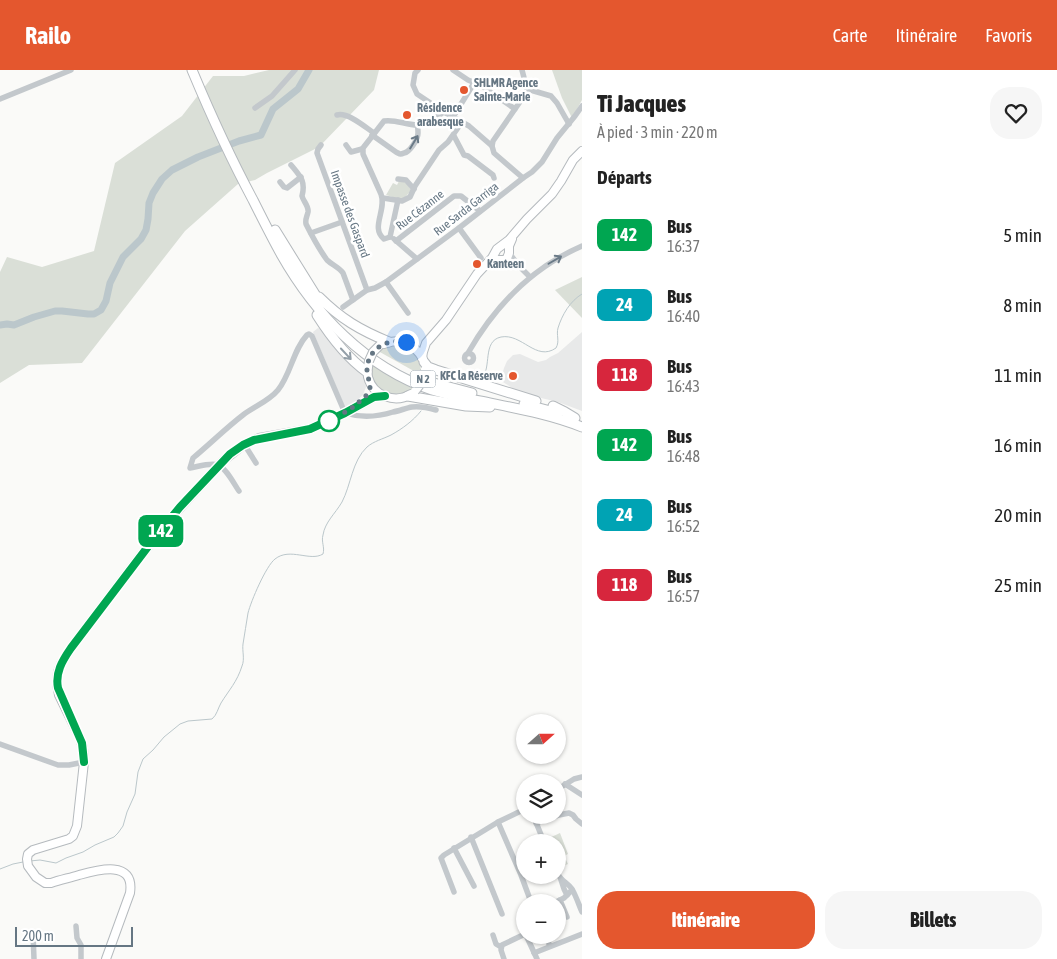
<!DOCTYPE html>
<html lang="fr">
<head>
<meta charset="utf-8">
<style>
  body { margin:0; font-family:"Asap Condensed",sans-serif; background:#f6f6f6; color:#222; height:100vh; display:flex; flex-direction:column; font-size:19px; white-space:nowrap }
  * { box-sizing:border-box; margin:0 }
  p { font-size:16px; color:#767676 }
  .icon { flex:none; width:28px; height:28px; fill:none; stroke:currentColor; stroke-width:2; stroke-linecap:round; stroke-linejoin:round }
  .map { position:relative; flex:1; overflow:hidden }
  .sheet { display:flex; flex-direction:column; background:#fff; width:475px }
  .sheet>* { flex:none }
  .badge { padding:0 10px; border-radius:8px; font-size:18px; line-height:32px }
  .needle { width:32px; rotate:69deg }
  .fabs { position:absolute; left:516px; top:644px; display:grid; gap:10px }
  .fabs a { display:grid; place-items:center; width:50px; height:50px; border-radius:50%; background:#fff; box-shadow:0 1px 4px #0004; font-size:25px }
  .scale { position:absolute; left:15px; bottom:12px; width:118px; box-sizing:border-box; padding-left:5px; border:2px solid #657683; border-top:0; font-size:14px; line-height:18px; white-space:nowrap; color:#657683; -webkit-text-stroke:4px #fff; paint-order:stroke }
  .you { position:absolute; width:25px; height:25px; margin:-12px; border:4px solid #fff; border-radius:50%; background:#1a73e8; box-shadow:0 0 0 8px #1a73e833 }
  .map>.badge { position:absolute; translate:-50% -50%; box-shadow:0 0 0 2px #fff }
  h2 { padding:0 15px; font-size:19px; line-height:45px }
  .round { display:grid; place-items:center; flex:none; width:52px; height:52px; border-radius:20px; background:#f6f6f6 }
  .headline { display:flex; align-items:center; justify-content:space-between; height:85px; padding:0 15px }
  h1 { font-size:24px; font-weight:800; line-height:38px }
  .action { display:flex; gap:10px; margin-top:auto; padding:10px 15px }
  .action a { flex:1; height:58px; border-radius:20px; background:#e4572e; color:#fff; font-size:20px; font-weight:800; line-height:58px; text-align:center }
  .action a+a { background:#f6f6f6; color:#222 }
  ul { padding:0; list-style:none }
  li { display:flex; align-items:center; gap:15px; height:70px; padding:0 15px }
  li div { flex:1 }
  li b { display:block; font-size:19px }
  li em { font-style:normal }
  li .badge { min-width:55px; font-weight:700; text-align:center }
  header { display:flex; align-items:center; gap:30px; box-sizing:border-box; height:70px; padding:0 25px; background:#e4572e; color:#fff }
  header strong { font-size:24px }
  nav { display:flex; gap:28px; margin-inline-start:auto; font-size:18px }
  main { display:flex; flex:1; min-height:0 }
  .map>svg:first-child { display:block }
  .built { fill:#e8e9e9 }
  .green { fill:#dadfd7 }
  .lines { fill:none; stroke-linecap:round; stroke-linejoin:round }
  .stream { stroke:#bbc7cb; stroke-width:1 }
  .river { stroke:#bbc7cb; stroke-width:7 }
  .major-casing { stroke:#b5babe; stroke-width:10 }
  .highway-casing { stroke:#b4b9bd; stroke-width:11 }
  .minor { stroke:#c3c8cc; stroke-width:5.5 }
  .major { stroke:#fff; stroke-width:8 }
  .highway { stroke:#fff; stroke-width:9 }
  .major-bridge-casing { stroke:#b5babe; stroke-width:10; stroke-linecap:butt }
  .major-bridge { stroke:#fff; stroke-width:8 }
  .oneway { stroke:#6a7a87 }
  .oneway2 { stroke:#939fa8 }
  .line-casing { stroke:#fff; stroke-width:11 }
  .line { stroke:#00a651; stroke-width:8 }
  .walk { stroke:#657683; stroke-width:5; stroke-dasharray:0 9 }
  .poi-dot { fill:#e4572e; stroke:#fff; stroke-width:2 }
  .stop-dot { fill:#fff; stroke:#00a651; stroke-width:2.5 }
  .labels { text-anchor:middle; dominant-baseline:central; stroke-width:5; stroke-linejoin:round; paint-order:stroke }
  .shield { fill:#fff; stroke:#939fa8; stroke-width:1 }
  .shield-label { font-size:11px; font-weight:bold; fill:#657683 }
  .poi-label { font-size:12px; font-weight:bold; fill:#657683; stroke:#fff; text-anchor:start }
  .street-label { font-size:12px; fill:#657683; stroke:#fff }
</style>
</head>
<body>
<header>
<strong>Railo</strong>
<nav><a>Carte</a><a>Itinéraire</a><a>Favoris</a></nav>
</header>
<main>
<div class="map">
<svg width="582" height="889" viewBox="0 0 582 889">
  <rect width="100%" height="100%" fill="#fafaf8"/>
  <g class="built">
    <polygon points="318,258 322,260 326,266 342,287 362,304 364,308 366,317 363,325 355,332 345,337 313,262"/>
    <polygon points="582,262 582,341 558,332 520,323 503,312 502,305 504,298 507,291 513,285 520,284 538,292 546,290 550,287 558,283"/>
  </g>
  <g class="green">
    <polygon points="269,0 379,0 374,20 319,77 267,103 255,110 238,114 185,161 82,293 29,295 0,313 0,202 7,187 42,197 94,181 115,93 182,46 213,6 244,6"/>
    <polygon points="552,0 582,0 582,30 572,48 562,28"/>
    <path d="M 399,111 L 406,112 L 411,120 C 402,133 400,129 386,125 L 393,113 L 397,115 Z"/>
    <polygon points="582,207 582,248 555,220"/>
    <path d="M 394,274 C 415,276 421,284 421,305 L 378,281 L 385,276 Z"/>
    <path d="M 371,293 L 415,316 C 413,318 412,320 409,322 C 395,331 374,322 371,305 C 370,301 371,297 371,293 Z"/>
    <polygon points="560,763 568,784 564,786 568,794 560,797 558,790 558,772 549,772 547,769"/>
  </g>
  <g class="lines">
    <g class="stream">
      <path d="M 482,308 C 492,298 482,271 501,267 C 522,263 536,292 556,278 C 560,271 556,265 558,258 C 562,245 570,231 582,224"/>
      <path d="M 30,791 L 40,790 L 56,793 L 66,788 L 83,782 L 95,775 L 114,767 L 118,763 L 123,756 L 127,742 L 135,724 L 138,702 L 143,689 L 153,680 L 164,667 L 180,654 L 188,651 L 212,649 C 217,645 218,638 221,633 C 229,620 237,612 242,596 C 245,589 242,581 243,574 C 245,564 246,553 248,543 C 251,531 266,496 275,489 C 290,477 310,492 323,484 C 325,477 321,472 323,465 C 325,452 335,444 342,432 C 351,415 352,391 367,377 C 374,371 383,369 391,365 C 402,359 413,351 421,341"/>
      <polyline points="0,799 13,794 23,792"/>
    </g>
    <polyline class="river" points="0,255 7,254 14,255 34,247 55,241 62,241 88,244 94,244 101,240 106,231 110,213 123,187 141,169 146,160 148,149 149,133 153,123 162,109 172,100 198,87 239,71 261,65 273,39 298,19 309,0"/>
    <defs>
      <g id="major">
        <polyline points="488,193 495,190 504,190 507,188 509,183 509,176 512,169"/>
        <path d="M 384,274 C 400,267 415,274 423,289"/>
        <polyline points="422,288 423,282 426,273 446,250 477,204 492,188 497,179 509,170 527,149 552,124 561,111 573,90 582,81"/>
        <path d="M 369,291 C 368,296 367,302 368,307 C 373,326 395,334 411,324"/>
        <polyline points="178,440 224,390 243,375 259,368 310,359 345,343 374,327 385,326"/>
        <path d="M 106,889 L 130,823 C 135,789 97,800 79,805 C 69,808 60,810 51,813 L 45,813 L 36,807 L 28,796 L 27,789 L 28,784 L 33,780 L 69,769 L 73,766 L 77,756 L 84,692 L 83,678 L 80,668 L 59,625 L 57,614 L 58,602 L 61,594 L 71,578 L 139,488 L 180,437"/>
      </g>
      <g id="highway">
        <path d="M 192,0 C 210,43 231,89 253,130 C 262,148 271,166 281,184 C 315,244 365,297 432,320 C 448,325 464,328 480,331 C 514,338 550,344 582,357"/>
        <polyline points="275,160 321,234"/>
        <path d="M 319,227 C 341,249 360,260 389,272"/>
        <path d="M 317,245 C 331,267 346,287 367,302"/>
        <polyline points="424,292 428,297 436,300 536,331"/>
        <polyline points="415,306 434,313 472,323"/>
        <polyline points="408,326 466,336 490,337"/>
        <polyline points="524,334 558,343"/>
        <polyline points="553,336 565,342 575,348"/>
      </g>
    </defs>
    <use href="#major" class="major-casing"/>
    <use href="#highway" class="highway-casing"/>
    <g class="minor">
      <polyline points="418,0 415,3 413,15 417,24 444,42 469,56 492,76 494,83 523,108"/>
      <polyline points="453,0 468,10 482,16 515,39"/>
      <polyline points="527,19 551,26 557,33 569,54"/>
      <polyline points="0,29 71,0"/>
      <polyline points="255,38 272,26 295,0"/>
      <path d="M 337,45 C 348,42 365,57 374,63"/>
      <polyline points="453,47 474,13"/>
      <path d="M 372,65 L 396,82 C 400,84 400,85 404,83 C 410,82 418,69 418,63 C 418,61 418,57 417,55"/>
      <polyline points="454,66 464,85 468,86 493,105 494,108"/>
      <polyline points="321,75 318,79 317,83 367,220"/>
      <polyline points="346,75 351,82 362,79"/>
      <polyline points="492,76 493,71 526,23 527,19 522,0"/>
      <path d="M 291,95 C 300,106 306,111 302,126 C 303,131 309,136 308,142 C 307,147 305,149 306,154 C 312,166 319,179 327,190 C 332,195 339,197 343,203 L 353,230"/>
      <polyline points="398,109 406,110 414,119"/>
      <polyline points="280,112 284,117 287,118 301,107"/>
      <polyline points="383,128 402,131 410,127 415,116 439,80 448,72 462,52"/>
      <polyline points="459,158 481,188"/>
      <polyline points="311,163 342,152"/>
      <path d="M 390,167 L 384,169 C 370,158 387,140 381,124 L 363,84 L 363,78 L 384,51 C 395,49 406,55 417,55 C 427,54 436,47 444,42"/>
      <polyline points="390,167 398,130"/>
      <polyline points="394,169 417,189"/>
      <polyline points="396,171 454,126 461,126 480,141"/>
      <polyline points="509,183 520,197 530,207"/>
      <polyline points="386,212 408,243"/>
      <polyline points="343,237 367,220 375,218 386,212 459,158 523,108 532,102 542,92 557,68 575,46 582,36"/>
      <path d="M 468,283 C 495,236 531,198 582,176"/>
      <circle cx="469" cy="288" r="4.5"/>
      <polyline points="244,374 256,393"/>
      <path d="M 239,421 C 234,414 226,398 218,395 C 211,392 197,397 190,398 L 193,388 C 210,374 226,358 243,345 C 255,336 269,331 278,320 C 291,304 293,280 307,265 L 309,264 L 312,266 L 345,343 C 361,348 377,347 393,342 C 399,341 406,338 412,337 C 420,336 429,338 436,340"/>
      <polyline points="0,674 58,695 69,695 84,692"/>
      <polyline points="565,714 582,725"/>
      <polyline points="558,719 574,709 582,707"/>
      <polyline points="533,745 544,772"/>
      <polyline points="498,752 521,805 531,832"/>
      <polyline points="536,753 559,745 569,743 573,745 576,749 582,754"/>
      <polyline points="471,767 502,844"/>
      <polyline points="454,778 474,816"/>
      <path d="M 558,804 C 561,811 568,813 572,819 C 576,826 579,835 582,842"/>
      <polyline points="561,810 564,819 567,825"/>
      <polyline points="454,822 441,788 444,785 498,752 525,739"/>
      <polyline points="560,830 567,847"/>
      <polyline points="556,832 564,828 572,820"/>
      <polyline points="525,845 520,849 525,863"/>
      <polyline points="76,856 77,868 81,875 81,889"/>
      <polyline points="33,863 34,889"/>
      <polyline points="493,865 496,874 501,877"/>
      <polyline points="526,865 537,889"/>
      <polyline points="545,865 550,876"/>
      <polyline points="534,883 582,864"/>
      <polyline points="504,889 501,880 502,875 525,864"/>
    </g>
    <use href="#major" class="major"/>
    <use href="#highway" class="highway"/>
    <defs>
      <g id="major-bridge">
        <polyline points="369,291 373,282 380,275"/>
        <path d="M 415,321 C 421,314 424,309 425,300"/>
      </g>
    </defs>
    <use href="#major-bridge" class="major-bridge-casing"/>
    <use href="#major-bridge" class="major-bridge"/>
  </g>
  <defs><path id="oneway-shaft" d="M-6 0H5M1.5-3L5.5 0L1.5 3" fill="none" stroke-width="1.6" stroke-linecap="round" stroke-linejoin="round" transform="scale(1.25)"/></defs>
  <g class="oneway">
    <use href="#oneway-shaft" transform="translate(414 72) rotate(-59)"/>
    <use href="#oneway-shaft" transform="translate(555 190) rotate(-30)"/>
  </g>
  <use class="oneway2" href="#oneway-shaft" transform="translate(346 284) rotate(47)"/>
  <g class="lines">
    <defs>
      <path id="line" d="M 84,692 L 82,673 L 58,618 C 55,603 62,591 71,578 L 153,470 L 180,437 L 230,384 L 243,375 L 254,370 L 310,359 L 345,343 L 374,327 L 385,326"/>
    </defs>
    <use href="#line" class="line-casing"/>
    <use href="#line" class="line"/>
    <path class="walk" d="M 329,351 C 342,343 350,341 361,330 C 364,328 367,325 369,321 C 372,314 368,310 367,303 C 366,280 385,268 406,272"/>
  </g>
  <g class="poi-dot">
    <circle cx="464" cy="20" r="5"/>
    <circle cx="407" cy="45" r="5"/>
    <circle cx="477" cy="194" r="5"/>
    <circle cx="513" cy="306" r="5"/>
  </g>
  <circle class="stop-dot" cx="329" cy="351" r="10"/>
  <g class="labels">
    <rect class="shield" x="410.5" y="300.5" width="25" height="17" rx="4"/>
    <g class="shield-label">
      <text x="423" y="309">N 2</text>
    </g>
    <g class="poi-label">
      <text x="474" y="13">SHLMR Agence<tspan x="474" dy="14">Sainte-Marie</tspan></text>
      <text x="417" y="38">Résidence<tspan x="417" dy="14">arabesque</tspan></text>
      <text x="487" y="194">Kanteen</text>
      <text x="503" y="306" text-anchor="end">KFC la Réserve</text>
    </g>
    <g class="street-label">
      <text transform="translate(466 139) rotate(-38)">Rue Sarda Garriga</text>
      <text transform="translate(420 140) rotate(-38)">Rue Cézanne</text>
      <text transform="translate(350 144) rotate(70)">Impasse des Gaspard</text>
    </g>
  </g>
</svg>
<div class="fabs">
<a><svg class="needle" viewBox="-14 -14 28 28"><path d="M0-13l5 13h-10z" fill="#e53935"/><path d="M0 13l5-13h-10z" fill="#767676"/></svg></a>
<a><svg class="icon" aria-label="layers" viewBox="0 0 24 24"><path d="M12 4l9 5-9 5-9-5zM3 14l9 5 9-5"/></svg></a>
<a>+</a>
<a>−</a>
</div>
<div class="scale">200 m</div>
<div class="you" style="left:406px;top:272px"></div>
<b class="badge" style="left:161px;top:461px;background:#00a651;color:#fff">142</b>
</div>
<section class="sheet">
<div class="headline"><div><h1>Ti Jacques</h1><p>À pied · 3 min · 220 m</p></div><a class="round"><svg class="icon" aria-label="heart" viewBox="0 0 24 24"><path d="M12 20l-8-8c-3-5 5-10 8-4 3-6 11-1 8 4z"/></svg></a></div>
<h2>Départs</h2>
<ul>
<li><span class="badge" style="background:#00a651;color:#fff">142</span><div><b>Bus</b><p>16:37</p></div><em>5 min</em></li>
<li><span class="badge" style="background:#00a3b4;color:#fff">24</span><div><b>Bus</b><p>16:40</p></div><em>8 min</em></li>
<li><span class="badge" style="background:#d7263d;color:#fff">118</span><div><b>Bus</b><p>16:43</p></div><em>11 min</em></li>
<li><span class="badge" style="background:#00a651;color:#fff">142</span><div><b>Bus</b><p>16:48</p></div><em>16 min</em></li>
<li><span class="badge" style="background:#00a3b4;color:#fff">24</span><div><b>Bus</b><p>16:52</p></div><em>20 min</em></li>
<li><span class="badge" style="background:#d7263d;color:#fff">118</span><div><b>Bus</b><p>16:57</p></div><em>25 min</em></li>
</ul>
<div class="action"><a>Itinéraire</a><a>Billets</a></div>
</section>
</main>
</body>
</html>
